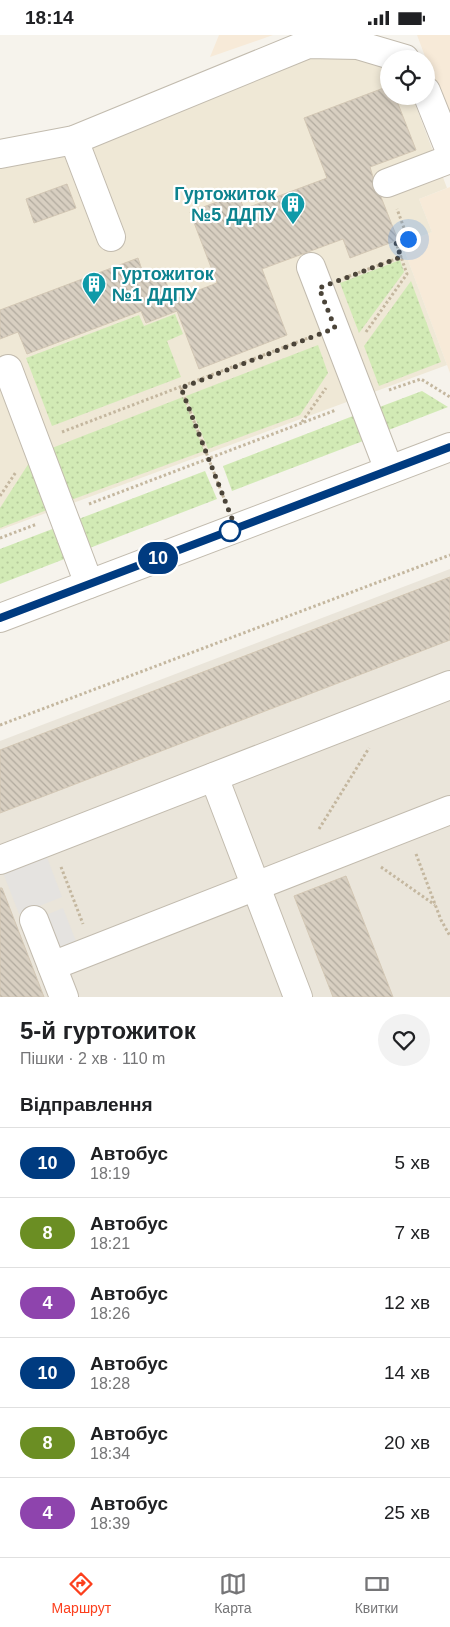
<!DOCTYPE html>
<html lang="uk">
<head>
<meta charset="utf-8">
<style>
  body { margin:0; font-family:Arial,sans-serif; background:#f2f2f2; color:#202124; height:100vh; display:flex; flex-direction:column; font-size:19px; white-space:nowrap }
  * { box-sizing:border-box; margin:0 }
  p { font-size:16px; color:#757577 }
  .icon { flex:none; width:28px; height:28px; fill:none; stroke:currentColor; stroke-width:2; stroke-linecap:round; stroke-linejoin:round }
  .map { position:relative; height:962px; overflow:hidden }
  .side { display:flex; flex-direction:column; background:#fff; flex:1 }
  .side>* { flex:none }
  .badge { padding:0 10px; border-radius:16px; font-size:18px; line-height:32px }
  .tools { position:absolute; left:380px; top:15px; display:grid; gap:10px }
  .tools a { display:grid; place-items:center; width:55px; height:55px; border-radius:50%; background:#fff; box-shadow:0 2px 8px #0003; font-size:25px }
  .you { position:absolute; width:25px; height:25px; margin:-12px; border:4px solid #fff; border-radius:50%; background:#1a73e8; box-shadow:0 0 0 8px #1a73e833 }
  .map>.badge { position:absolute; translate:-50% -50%; box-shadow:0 0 0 2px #fff }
  h2 { padding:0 20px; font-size:19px; line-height:45px }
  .round { display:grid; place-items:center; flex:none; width:52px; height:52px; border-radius:26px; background:#f2f2f2 }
  .summary { display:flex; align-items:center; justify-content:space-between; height:85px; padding:0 20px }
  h1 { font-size:24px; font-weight:800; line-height:38px }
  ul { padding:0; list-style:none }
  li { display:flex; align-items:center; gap:15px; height:70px; padding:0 20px; border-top:1px solid #e0e0e0 }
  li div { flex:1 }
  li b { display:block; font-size:19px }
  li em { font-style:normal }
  li .badge { min-width:55px; font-weight:700; text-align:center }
  .status { display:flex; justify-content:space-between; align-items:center; height:35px; padding:0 25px; background:#fff; direction:ltr }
  .status svg { height:14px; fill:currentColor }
  .tabs { display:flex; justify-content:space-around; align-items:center; height:70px; border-top:1px solid #e0e0e0; background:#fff; font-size:14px; color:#757577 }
  .tabs a { display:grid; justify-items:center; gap:2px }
  .tabs .on { color:#fc3f1d }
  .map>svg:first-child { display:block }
  .residential { fill:#eae5da }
  .commercial { fill:#f7ead8 }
  .education { fill:#efe8d6 }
  .grass { fill:url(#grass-dots) }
  .parking { fill:#e5e3e0 }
  .building { fill:url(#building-back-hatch); stroke:#d3c7b4 }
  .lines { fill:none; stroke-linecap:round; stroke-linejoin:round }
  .minor-casing { stroke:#c2bbae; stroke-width:30 }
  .path { stroke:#c4b79f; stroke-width:3; stroke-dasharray:2.5 2.5; stroke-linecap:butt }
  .minor { stroke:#fff; stroke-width:28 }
  .line-casing { stroke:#fff; stroke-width:11 }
  .line { stroke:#003b80; stroke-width:8 }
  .walk { stroke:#4b4439; stroke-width:5; stroke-dasharray:0 9 }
  .stop-dot { fill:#fff; stroke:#003b80; stroke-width:2.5 }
  .labels { text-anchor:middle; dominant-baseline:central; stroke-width:4.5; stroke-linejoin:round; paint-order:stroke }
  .culture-label { font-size:18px; font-weight:bold; fill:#0d838f; stroke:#fff; text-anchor:end }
</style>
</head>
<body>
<div class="status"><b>18:14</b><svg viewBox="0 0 49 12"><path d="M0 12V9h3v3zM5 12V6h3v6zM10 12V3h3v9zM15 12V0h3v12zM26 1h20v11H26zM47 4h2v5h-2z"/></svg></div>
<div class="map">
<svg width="450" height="962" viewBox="0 0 450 962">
  <defs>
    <pattern id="grass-dots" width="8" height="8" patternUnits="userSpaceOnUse" patternTransform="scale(1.25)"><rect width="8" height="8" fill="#d2eab5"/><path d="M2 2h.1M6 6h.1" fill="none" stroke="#b6ca9c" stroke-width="1.8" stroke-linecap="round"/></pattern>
    <pattern id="building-back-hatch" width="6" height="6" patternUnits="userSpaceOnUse" patternTransform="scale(1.25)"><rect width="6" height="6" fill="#d8cfc1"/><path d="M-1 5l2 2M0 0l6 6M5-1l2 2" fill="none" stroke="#b1aa9e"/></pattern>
  </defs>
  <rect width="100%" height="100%" fill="#f6f3ec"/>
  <polygon class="residential" points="450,534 450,962 0,962 0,706"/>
  <g class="commercial">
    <polygon points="219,0 273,0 210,22"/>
    <polygon points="417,0 450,0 450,83 426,24"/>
    <polygon points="450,152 450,338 402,209 432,197 419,164"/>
  </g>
  <polygon class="education" points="310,20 360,22 389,30 389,61 412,61 447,153 419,164 432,197 402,209 447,330 0,495 0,131"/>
  <g class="grass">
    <polygon points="400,225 404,237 359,298 340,248"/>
    <polygon points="411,246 441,327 379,351 364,311"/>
    <polygon points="175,279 183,299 167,306 181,342 52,391 26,323 139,280 144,291"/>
    <polygon points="318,310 328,338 300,380 208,414 186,361"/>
    <polygon points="422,356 448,372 386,396 377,373"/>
    <polygon points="183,362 204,416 71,465 52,413"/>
    <polygon points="353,381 363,406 232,456 223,431"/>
    <polygon points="29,428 47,475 0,493 0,473"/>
    <polygon points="205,436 217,464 87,514 76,485"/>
    <polygon points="55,493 67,523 0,549 0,514"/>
  </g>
  <g class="parking">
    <polygon points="42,809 62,862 19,879 0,830"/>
    <polygon points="63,873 81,919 52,931 34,885"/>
  </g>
  <g class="building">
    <polygon points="389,51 389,61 395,61 416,115 370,132 373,142 373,154 381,162 398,205 350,223 343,204 262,234 287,300 199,334 177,276 146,288 141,276 27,319 18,297 0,304 0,275 138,223 144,241 161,234 173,265 217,248 190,177 238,159 244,174 327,143 304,83"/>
    <polygon points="67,149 76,173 34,188 26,164"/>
    <polygon points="450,542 450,605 0,778 0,715"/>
    <polygon points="346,841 393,962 333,962 294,861"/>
    <polygon points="0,853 2,853 44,962 0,962"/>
  </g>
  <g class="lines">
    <defs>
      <g id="minor">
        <polyline points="426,56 450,116"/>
        <polyline points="74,105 111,202"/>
        <polyline points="0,119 74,105 308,9 358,10 405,24"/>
        <polyline points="387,148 450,124"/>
        <polyline points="311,232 389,435"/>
        <polyline points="8,334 89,549"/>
        <polyline points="0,583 450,412"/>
        <polyline points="214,742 298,962"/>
        <polyline points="0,825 450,650"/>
        <polyline points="34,885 64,962"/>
        <polyline points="52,931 450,775"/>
      </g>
    </defs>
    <use href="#minor" class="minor-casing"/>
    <g class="path">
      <polyline points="344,243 401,222 396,208 408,204 397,174"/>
      <polyline points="366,297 407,239 401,222"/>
      <polyline points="181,353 225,466"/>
      <polyline points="389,355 421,344 450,362"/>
      <polyline points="302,387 326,353"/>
      <polyline points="62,397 308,303"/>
      <polyline points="0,461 16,437"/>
      <polyline points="89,469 336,375"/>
      <polyline points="0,503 37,489"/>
      <polyline points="0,690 450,520"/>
      <polyline points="319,794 369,713"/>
      <polyline points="416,819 441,885 450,901"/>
      <polyline points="61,832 83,889"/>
      <polyline points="381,832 435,870"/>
    </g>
    <use href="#minor" class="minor"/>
  </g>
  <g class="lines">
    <defs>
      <polyline id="line" points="0,583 450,412"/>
    </defs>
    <use href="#line" class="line-casing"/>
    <use href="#line" class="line"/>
    <polyline class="walk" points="230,496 236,494 181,353 335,293 319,253 401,222 396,208 408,204"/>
  </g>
  <defs>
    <symbol id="building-pin" viewBox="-11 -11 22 30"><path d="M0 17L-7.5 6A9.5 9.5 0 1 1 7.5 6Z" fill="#0f9aa8" stroke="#fff"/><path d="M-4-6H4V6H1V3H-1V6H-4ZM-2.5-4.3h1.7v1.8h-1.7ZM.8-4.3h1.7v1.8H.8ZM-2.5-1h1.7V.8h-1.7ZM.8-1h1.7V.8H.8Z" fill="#fff"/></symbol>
  </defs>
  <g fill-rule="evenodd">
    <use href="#building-pin" x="279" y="155" width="28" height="38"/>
    <use href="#building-pin" x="80" y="235" width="28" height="38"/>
  </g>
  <circle class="stop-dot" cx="230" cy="496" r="10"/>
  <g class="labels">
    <g class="culture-label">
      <text x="276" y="159">Гуртожиток<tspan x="276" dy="21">№5 ДДПУ</tspan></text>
      <text x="112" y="239" text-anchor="start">Гуртожиток<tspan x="112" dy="21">№1 ДДПУ</tspan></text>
    </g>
  </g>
</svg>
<div class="tools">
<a><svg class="icon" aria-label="locate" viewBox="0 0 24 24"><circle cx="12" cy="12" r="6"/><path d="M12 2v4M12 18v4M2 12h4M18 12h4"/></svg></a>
</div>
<div class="you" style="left:408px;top:204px"></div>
<b class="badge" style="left:158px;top:523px;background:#003b80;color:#fff">10</b>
</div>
<section class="side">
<div class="summary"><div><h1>5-й гуртожиток</h1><p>Пішки · 2 хв · 110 m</p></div><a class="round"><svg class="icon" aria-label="heart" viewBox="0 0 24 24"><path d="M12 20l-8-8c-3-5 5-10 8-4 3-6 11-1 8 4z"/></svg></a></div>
<h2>Відправлення</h2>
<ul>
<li><span class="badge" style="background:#003b80;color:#fff">10</span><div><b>Автобус</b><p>18:19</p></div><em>5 хв</em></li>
<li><span class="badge" style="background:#6b8e23;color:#fff">8</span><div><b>Автобус</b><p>18:21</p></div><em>7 хв</em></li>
<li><span class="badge" style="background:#8e44ad;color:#fff">4</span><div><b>Автобус</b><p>18:26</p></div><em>12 хв</em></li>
<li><span class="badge" style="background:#003b80;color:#fff">10</span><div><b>Автобус</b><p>18:28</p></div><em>14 хв</em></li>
<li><span class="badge" style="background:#6b8e23;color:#fff">8</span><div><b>Автобус</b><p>18:34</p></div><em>20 хв</em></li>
<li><span class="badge" style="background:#8e44ad;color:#fff">4</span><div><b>Автобус</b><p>18:39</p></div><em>25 хв</em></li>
</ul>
</section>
<nav class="tabs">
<a class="on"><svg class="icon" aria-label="directions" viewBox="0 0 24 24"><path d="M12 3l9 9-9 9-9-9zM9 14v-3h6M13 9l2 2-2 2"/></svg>Маршрут</a>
<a><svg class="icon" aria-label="map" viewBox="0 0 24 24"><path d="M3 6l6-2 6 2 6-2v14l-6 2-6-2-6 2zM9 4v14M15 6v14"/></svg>Карта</a>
<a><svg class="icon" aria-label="tickets" viewBox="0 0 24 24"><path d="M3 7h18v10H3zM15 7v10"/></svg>Квитки</a>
</nav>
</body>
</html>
